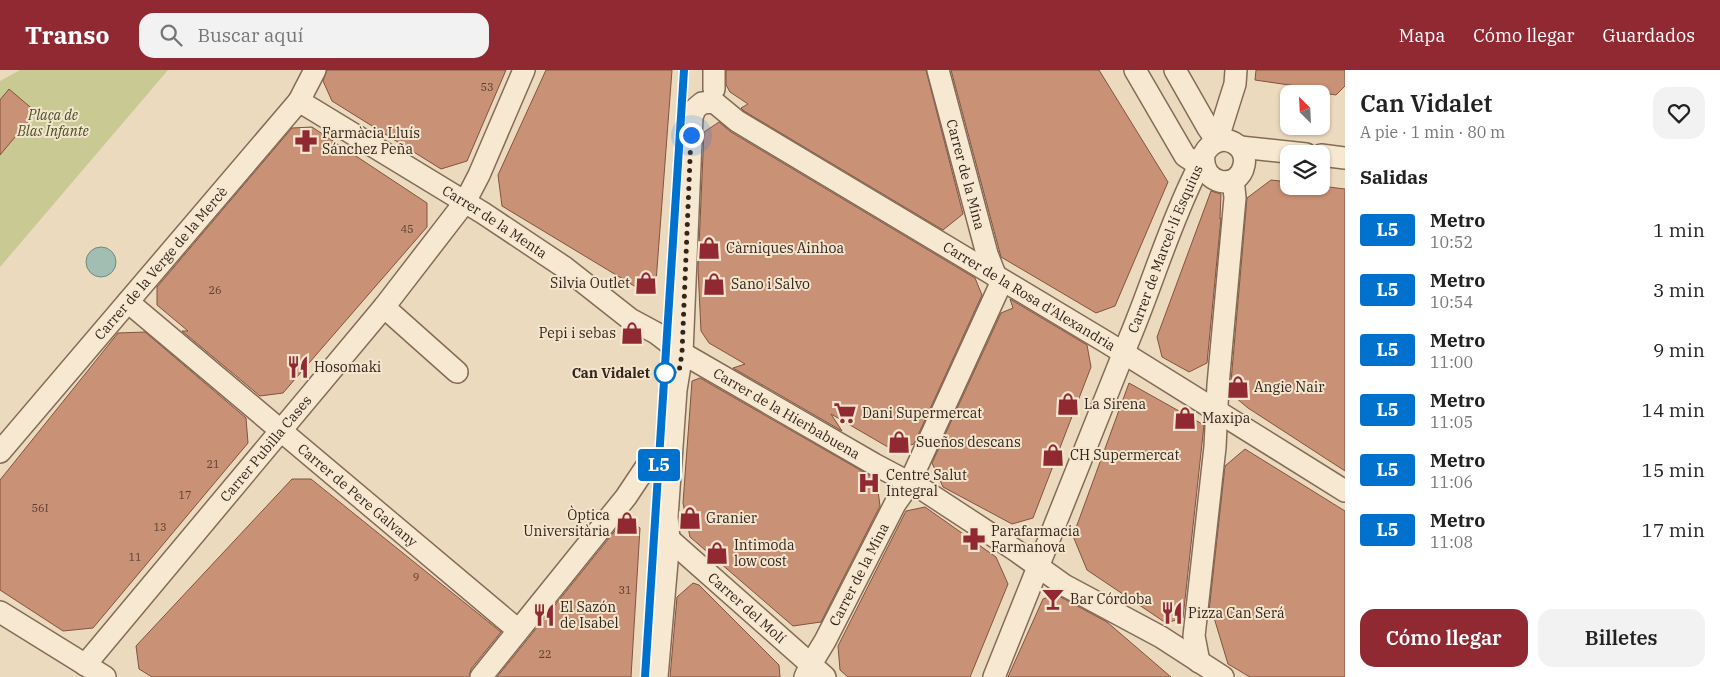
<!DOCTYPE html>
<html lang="es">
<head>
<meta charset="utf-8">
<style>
  body { margin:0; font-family:"IBM Plex Serif",serif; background:#f2f2f2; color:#222; height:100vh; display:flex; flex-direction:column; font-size:19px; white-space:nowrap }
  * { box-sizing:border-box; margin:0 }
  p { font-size:16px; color:#767676 }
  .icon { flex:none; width:28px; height:28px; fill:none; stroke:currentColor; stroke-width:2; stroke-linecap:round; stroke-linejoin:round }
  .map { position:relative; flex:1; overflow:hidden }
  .sheet { display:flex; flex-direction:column; background:#fff; width:375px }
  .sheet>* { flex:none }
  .badge { padding:0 10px; border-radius:4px; font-size:18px; line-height:32px }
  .needle { width:32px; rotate:336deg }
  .buttons { position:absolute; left:1280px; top:15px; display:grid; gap:10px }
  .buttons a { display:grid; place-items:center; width:50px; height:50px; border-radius:10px; background:#fff; box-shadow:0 1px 4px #0004; font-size:25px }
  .you { position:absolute; width:25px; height:25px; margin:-12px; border:4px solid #fff; border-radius:50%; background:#1a73e8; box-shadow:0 0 0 8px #1a73e833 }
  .map>.badge { position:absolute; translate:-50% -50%; box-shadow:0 0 0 2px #fff }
  h2 { padding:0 15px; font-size:19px; line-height:45px }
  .round { display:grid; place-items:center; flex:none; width:52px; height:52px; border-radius:15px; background:#f2f2f2 }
  .head { display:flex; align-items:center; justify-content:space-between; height:85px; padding:0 15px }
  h1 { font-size:24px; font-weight:600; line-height:38px }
  .cta { display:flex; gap:10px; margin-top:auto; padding:10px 15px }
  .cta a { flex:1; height:58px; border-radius:15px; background:#912933; color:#fff; font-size:20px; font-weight:600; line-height:58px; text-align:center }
  .cta a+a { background:#f2f2f2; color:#222 }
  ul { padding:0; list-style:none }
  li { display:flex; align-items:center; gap:15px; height:60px; padding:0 15px }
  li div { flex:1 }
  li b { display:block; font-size:19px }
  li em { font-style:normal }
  li .badge { min-width:55px; font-weight:700; text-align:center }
  header { display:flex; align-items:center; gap:30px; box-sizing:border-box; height:70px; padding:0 25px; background:#912933; color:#fff }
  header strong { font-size:24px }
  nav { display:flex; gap:28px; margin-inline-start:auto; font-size:18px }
  .search { width:350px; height:45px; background:#f2f2f2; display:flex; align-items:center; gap:12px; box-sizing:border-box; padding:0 18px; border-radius:15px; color:#767676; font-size:19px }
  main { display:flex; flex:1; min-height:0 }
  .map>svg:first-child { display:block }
  .green { fill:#c8c993 }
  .water { fill:#a2beb3; stroke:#698b80 }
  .building { fill:#c99175; stroke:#82533e }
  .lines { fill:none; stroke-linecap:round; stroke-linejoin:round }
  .minor-casing { stroke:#846b58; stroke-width:24 }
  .minor { stroke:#f7e9d1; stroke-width:21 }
  .line-casing { stroke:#fff; stroke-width:11 }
  .line { stroke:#0072ce; stroke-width:8 }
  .walk { stroke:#34251c; stroke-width:5; stroke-dasharray:0 9 }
  .stop-dot { fill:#fff; stroke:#0072ce; stroke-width:2.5 }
  .labels { text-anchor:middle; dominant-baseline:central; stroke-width:4; stroke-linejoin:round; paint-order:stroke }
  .number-label { font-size:11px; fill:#594032 }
  .park-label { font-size:14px; font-style:italic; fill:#484f23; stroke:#f4e5ce }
  .poi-label { font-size:14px; fill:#34251c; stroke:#f4e5ce; text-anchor:start }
  .street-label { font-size:14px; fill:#34251c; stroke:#f4e5ce }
  .stop-label { font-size:14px; font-weight:bold; fill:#34251c; stroke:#f4e5ce; text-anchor:end }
</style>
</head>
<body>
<header>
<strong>Transo</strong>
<div class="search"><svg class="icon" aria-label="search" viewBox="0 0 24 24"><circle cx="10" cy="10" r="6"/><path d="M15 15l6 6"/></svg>Buscar aquí</div>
<nav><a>Mapa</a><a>Cómo llegar</a><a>Guardados</a></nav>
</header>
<main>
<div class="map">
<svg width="1345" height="607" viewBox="0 0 1345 607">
  <rect width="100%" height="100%" fill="#ecdabe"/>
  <polygon class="green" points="20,0 168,0 0,197 0,11"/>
  <circle class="water" cx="101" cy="192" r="15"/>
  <g class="building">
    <polygon points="327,0 506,0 467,91 441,99 332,31 323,11"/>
    <polygon points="546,0 672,0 656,212 641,220 502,136 498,105"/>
    <polygon points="726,0 926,0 963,144 943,160 744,41 741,38 748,34 730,22 726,15"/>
    <polygon points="951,0 1099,0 1168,112 1115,236 1096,243 1001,187"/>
    <polygon points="1256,0 1345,0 1345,16 1336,25 1304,20 1303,17 1255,10"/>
    <polygon points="9,19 36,42 0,85 0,30"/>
    <polygon points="719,52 731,62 975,208 982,225 914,374 893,380 831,344 842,361 733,298 745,294 709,273 701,261 698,198 704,62"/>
    <polygon points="312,57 427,133 427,157 283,323 260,326 182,261 188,261 157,235 157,217 292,58"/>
    <polygon points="1271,110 1289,112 1289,116 1321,116 1345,119 1345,401 1248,338 1230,323 1247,128"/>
    <polygon points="1211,121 1221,124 1220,149 1221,148 1207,293 1189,302 1162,287 1157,267"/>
    <polygon points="1010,229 1087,275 1091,297 1033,448 1012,454 943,417 932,393 1001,243 1013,238"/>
    <polygon points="145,262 246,348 248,373 93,558 63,561 0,520 0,410 118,263"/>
    <polygon points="700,308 874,408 877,413 880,436 821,552 793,556 690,467 683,433 692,311"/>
    <polygon points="1129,313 1204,355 1183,548 1166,553 1087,500 1073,466"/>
    <polygon points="1245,379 1345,441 1345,607 1250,607 1228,594 1212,541 1209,541 1225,396"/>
    <polygon points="292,409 311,409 501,562 471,599 469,607 152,607 139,599 136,576"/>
    <polygon points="925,437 996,487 1008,514 970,607 848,607 840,600 838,576 906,441"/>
    <polygon points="626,447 640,458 631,607 497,607"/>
    <polygon points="693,513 699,515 779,595 780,607 670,607 677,527"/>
    <polygon points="1055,524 1107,552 1171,607 1008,607 1043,529"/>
  </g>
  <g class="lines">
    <defs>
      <g id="minor">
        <path id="s1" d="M 938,0 L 987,184 L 996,207"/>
        <polyline points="1135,0 1185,86 1205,99"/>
        <polyline points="1175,0 1208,58 1217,71"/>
        <polyline points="714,19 714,0"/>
        <path id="s2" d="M 299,31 L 483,143 L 564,197 L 630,249 L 656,263 L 682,283 L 874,394 L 925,421 L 1015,480 L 1064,515 L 1161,567 L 1223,607"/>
        <polyline points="1217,71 1235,14 1236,0"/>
        <polyline points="1240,77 1306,84"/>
        <polyline points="1321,85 1345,88"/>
        <path id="s3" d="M 128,232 L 518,560"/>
        <polyline points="384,237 457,302"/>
        <path id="s4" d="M 0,382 L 299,31 L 315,0"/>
        <path id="s5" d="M 669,469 L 825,607"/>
        <polyline points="0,542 105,607"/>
        <polyline points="1199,592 1194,566 1215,377 1218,315 1235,128 1234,118 1231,111"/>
        <path id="s6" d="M 85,595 L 384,237 L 465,132 L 479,105 L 524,0"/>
        <polyline points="481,607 626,427 650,391"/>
        <path id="s7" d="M 657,607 L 669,469 L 667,447 L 676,320 L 682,283 L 692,47 L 695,39 L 702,33 L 714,32 L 737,51 L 1106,272 L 1345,421"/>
        <path id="s8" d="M 805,607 L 811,594 L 825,571 L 895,434 L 909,414 L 1002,211"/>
        <path id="s9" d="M 994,607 C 1039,493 1085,380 1130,267 C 1152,214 1169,157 1194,106 C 1199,96 1202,83 1210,76 C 1225,62 1248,76 1244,95 C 1239,122 1200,115 1204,85"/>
      </g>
    </defs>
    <use href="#minor" class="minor-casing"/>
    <use href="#minor" class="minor"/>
  </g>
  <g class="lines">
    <defs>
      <polyline id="line" points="645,607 684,0"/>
    </defs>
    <use href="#line" class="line-casing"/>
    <use href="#line" class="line"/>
    <polyline class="walk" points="665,303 679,302 682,283 691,65"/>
  </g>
  <defs>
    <symbol id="pharmacy-bare" viewBox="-9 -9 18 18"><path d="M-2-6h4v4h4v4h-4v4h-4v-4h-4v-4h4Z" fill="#912933" stroke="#f4e5ce" stroke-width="2.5" paint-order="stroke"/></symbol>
    <symbol id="shop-bare" viewBox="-9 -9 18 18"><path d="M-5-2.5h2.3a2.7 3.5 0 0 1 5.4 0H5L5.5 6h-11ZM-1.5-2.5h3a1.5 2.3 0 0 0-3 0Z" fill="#912933" stroke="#f4e5ce" stroke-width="2.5" paint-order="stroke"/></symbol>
    <symbol id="restaurant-bare" viewBox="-9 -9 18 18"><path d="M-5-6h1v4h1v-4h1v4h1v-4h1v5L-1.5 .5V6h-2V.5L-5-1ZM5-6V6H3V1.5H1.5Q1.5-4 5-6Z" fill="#912933" stroke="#f4e5ce" stroke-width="2.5" paint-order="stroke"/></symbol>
    <symbol id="supermarket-bare" viewBox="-9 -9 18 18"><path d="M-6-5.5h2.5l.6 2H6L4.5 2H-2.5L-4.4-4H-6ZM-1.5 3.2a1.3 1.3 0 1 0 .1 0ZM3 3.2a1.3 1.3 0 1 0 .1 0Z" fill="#912933" stroke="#f4e5ce" stroke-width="2.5" paint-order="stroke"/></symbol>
    <symbol id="hospital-bare" viewBox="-9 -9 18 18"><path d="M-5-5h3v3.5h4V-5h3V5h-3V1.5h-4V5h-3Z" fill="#912933" stroke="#f4e5ce" stroke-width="2.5" paint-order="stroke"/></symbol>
    <symbol id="bar-bare" viewBox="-9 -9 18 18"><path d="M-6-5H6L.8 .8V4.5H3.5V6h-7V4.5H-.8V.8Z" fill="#912933" stroke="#f4e5ce" stroke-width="2.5" paint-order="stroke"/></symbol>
  </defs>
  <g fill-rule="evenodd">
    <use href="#pharmacy-bare" x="290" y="55" width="32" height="32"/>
    <use href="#shop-bare" x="693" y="162" width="32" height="32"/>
    <use href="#shop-bare" x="630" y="197" width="32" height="32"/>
    <use href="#shop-bare" x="698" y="198" width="32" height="32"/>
    <use href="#shop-bare" x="616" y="247" width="32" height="32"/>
    <use href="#restaurant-bare" x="282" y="281" width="32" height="32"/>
    <use href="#shop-bare" x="1222" y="301" width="32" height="32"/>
    <use href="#shop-bare" x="1052" y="318" width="32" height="32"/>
    <use href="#supermarket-bare" x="829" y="327" width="32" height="32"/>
    <use href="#shop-bare" x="1169" y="332" width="32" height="32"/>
    <use href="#shop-bare" x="883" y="356" width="32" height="32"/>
    <use href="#shop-bare" x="1037" y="369" width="32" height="32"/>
    <use href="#hospital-bare" x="853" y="397" width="32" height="32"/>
    <use href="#shop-bare" x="674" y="432" width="32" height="32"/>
    <use href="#shop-bare" x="611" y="437" width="32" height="32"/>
    <use href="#pharmacy-bare" x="958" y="453" width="32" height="32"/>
    <use href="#shop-bare" x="701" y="467" width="32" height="32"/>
    <use href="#bar-bare" x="1037" y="513" width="32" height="32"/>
    <use href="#restaurant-bare" x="1156" y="527" width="32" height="32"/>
    <use href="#restaurant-bare" x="528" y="529" width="32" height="32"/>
  </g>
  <circle class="stop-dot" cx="665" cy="303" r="10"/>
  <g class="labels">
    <g class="number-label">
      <text x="487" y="17">53</text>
      <text x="407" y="159">45</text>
      <text x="215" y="220">26</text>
      <text x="213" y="394">21</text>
      <text x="185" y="425">17</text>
      <text x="40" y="438">56I</text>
      <text x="160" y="457">13</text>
      <text x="135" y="487">11</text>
      <text x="416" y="507">9</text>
      <text x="625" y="520">31</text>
      <text x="545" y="584">22</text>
    </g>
    <g class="park-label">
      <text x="53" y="45">Plaça de<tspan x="53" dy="16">Blas Infante</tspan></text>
    </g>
    <g class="poi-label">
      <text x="322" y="63">Farmàcia Lluís<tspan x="322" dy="16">Sánchez Peña</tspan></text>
      <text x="726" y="178">Càrniques Ainhoa</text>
      <text x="630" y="213" text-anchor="end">Silvia Outlet</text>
      <text x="731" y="214">Sano i Salvo</text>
      <text x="616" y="263" text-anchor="end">Pepi i sebas</text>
      <text x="314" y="297">Hosomaki</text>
      <text x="1254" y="317">Angie Nair</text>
      <text x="1084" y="334">La Sirena</text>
      <text x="862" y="343">Dani Supermercat</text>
      <text x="1202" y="348">Maxipa</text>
      <text x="916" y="372">Sueños descans</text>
      <text x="1070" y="385">CH Supermercat</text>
      <text x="886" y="405">Centre Salut<tspan x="886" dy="16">Integral</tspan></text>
      <text x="610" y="445" text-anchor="end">Òptica<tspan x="610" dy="16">Universitària</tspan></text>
      <text x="706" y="448">Granier</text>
      <text x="991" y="461">Parafarmacia<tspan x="991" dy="16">Farmanova</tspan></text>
      <text x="734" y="475">Intimoda<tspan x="734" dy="16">low cost</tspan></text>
      <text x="1070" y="529">Bar Córdoba</text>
      <text x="560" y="537">El Sazón<tspan x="560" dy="16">de Isabel</tspan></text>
      <text x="1188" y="543">Pizza Can Será</text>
    </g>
    <g class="street-label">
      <text stroke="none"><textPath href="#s1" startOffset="108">Carrer de la Mina</textPath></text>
      <text stroke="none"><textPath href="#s2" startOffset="230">Carrer de la Menta</textPath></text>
      <text stroke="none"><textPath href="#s9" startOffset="461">Carrer de Marcel·lí Esquius</textPath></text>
      <text stroke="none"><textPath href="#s4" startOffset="248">Carrer de la Verge de la Mercè</textPath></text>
      <text stroke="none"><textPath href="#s7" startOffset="962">Carrer de la Rosa d'Alexandria</textPath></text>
      <text stroke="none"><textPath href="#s2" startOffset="580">Carrer de la Hierbabuena</textPath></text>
      <text stroke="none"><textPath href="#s6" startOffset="282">Carrer Pubilla Cases</textPath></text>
      <text stroke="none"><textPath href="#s3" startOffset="300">Carrer de Pere Galvany</textPath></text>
      <text stroke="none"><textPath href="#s8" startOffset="116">Carrer de la Mina</textPath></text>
      <text stroke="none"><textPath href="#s5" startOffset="104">Carrer del Molí</textPath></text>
    </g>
    <g class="stop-label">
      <text x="650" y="303">Can Vidalet</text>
    </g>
  </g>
</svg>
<div class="buttons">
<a><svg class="needle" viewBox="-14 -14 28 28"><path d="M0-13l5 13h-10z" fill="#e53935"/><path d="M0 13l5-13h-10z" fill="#767676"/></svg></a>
<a><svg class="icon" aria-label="layers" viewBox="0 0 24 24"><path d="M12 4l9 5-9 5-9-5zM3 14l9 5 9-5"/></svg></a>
</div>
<div class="you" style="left:691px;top:65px"></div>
<b class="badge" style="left:659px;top:395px;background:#0072ce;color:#fff">L5</b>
</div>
<section class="sheet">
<div class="head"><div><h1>Can Vidalet</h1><p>A pie · 1 min · 80 m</p></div><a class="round"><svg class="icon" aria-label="heart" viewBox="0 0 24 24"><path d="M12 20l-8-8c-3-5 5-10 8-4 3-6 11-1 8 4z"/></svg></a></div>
<h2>Salidas</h2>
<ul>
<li><span class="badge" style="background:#0072ce;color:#fff">L5</span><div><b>Metro</b><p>10:52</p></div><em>1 min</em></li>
<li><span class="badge" style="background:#0072ce;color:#fff">L5</span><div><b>Metro</b><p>10:54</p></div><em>3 min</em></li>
<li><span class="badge" style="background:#0072ce;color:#fff">L5</span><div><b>Metro</b><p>11:00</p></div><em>9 min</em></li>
<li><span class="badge" style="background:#0072ce;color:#fff">L5</span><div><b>Metro</b><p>11:05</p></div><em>14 min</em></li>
<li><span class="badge" style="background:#0072ce;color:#fff">L5</span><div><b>Metro</b><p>11:06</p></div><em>15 min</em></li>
<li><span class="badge" style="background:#0072ce;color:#fff">L5</span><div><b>Metro</b><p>11:08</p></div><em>17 min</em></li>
</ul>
<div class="cta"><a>Cómo llegar</a><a>Billetes</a></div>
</section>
</main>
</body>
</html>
